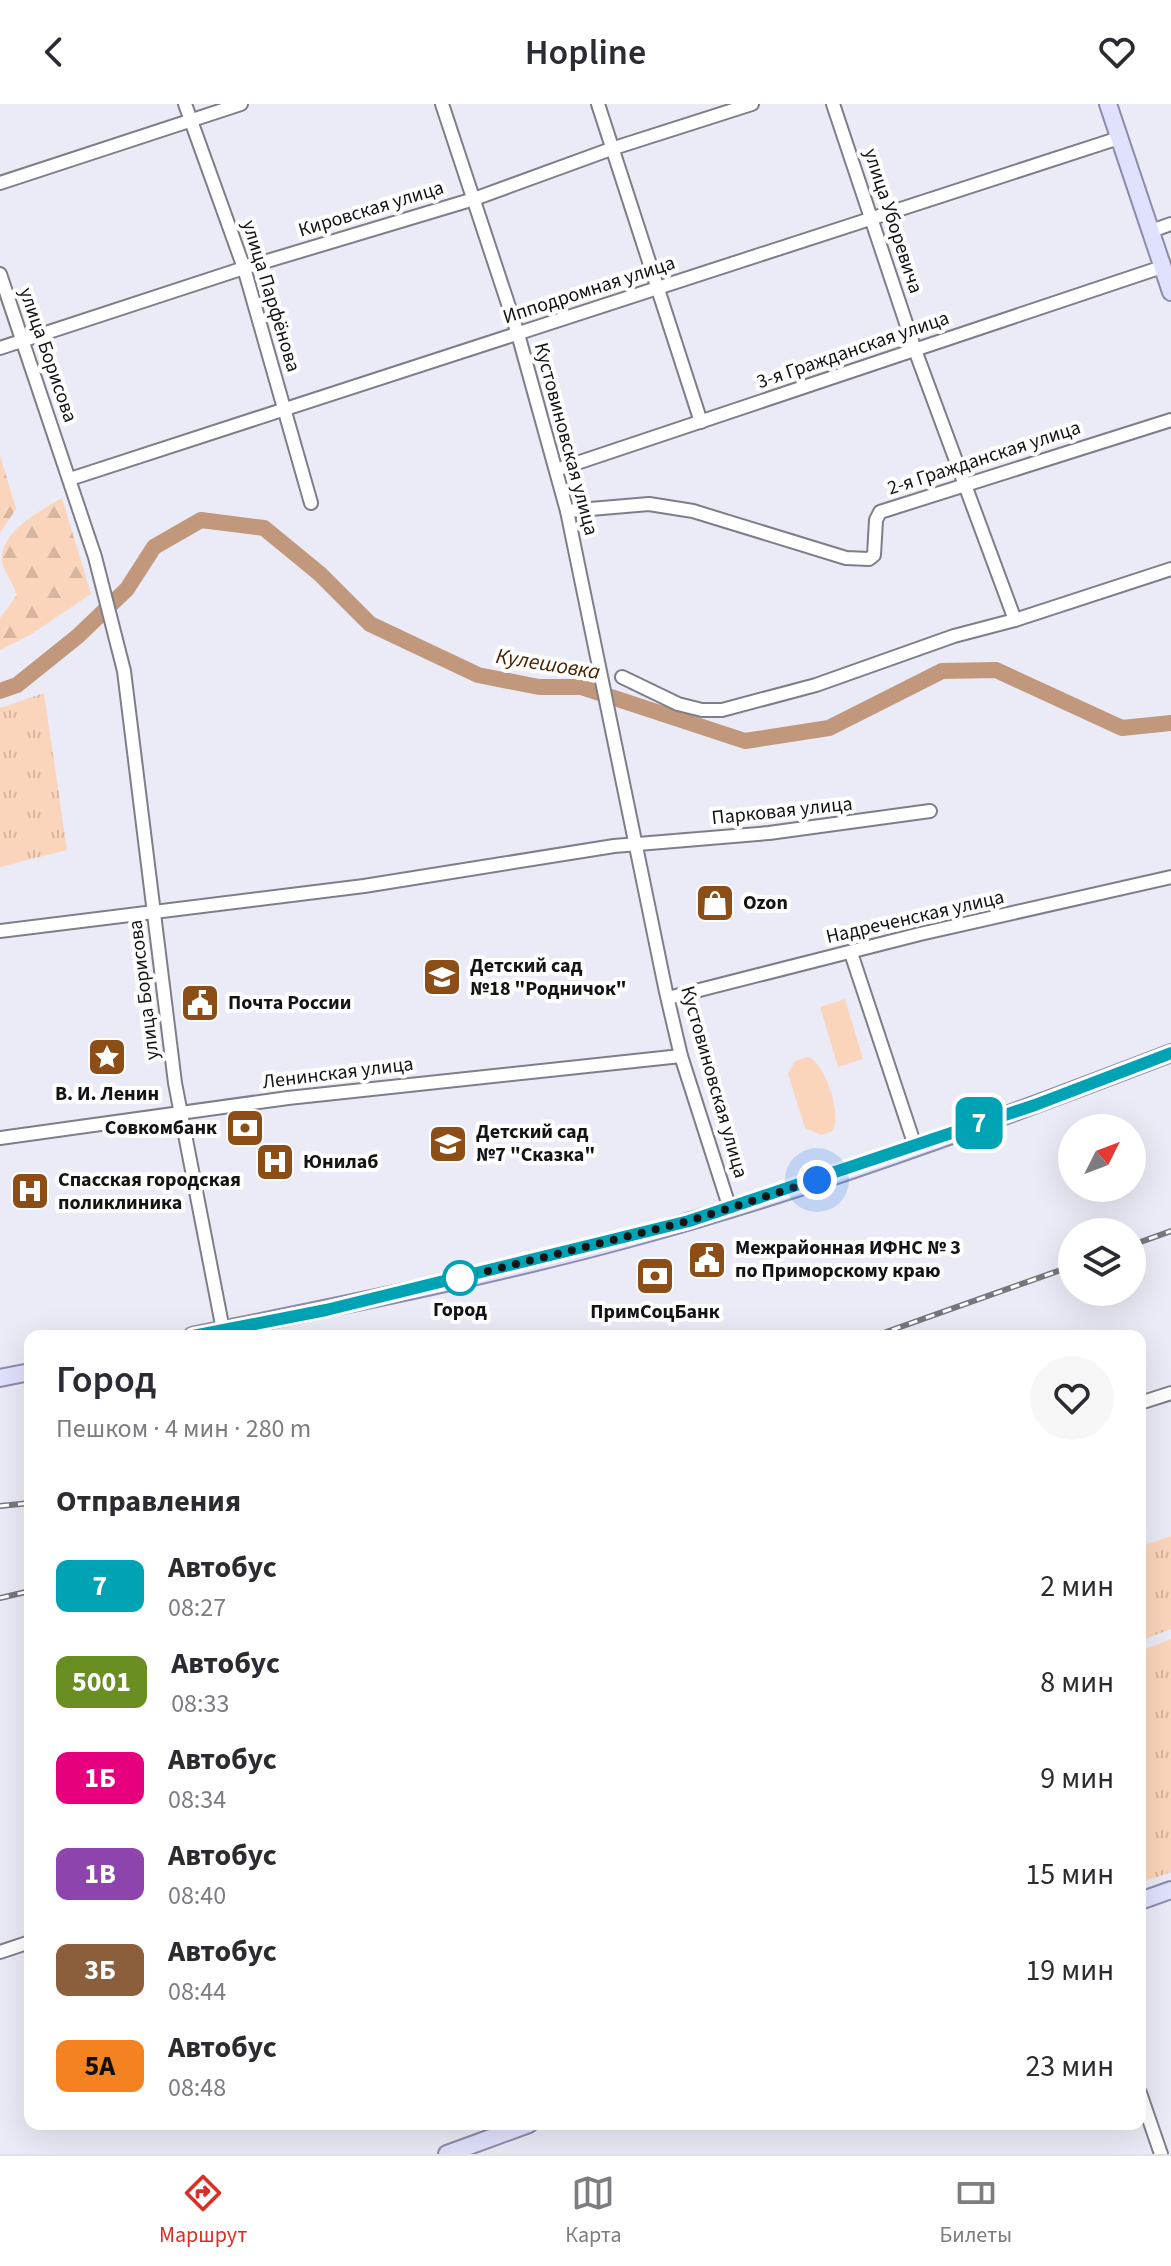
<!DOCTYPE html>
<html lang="ru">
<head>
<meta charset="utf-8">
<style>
  body { margin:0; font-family:"Source Sans 3",sans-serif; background:#f7f7f7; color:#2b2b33; height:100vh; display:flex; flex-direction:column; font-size:30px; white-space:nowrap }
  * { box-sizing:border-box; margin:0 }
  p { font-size:26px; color:#7c7c81 }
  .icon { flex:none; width:44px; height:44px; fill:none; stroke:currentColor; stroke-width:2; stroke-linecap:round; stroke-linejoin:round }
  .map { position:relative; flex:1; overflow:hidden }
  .panel { position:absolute; left:24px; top:1226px; width:1122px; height:800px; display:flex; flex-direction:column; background:#fff; border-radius:16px; box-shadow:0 8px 32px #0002 }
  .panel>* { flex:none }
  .badge { padding:0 16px; border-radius:12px; font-size:28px; line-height:52px }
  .needle { width:52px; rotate:48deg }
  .buttons { position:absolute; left:1058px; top:1010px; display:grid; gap:16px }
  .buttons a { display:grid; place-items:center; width:88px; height:88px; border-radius:50%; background:#fff; box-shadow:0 8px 32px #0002; font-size:40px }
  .you { position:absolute; width:40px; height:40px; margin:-20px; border:6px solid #fff; border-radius:50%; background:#1a73e8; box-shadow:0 0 0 12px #1a73e833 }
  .map>.badge { position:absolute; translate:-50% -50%; box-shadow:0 0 0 4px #fff }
  h2 { padding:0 32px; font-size:30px; line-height:72px }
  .round { display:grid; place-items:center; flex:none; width:84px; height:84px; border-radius:42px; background:#f7f7f7 }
  .headline { display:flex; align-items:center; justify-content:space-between; height:136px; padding:0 32px }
  h1 { font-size:38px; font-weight:600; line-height:60px }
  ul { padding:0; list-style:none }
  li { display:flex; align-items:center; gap:24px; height:96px; padding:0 32px }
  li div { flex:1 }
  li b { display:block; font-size:30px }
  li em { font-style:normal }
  li .badge { min-width:88px; font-weight:700; text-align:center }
  header { display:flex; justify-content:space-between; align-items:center; height:104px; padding:0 32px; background:#fff; font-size:36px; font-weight:600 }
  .menu { display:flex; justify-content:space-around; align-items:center; height:112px; border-top:2px solid #e1e1e2; background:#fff; font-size:22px; color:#7c7c81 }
  .menu a { display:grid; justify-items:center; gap:4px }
  .menu .on { color:#d93025 }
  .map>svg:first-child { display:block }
  .grass { fill:url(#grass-tufts) }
  .forest { fill:url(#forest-firs) }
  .garden { fill:#fbd5bb }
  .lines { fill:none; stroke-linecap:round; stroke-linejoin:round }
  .river { stroke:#c1987c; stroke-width:16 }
  .minor-casing { stroke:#7e7e88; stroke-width:16 }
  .major-casing { stroke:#8c8cab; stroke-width:20 }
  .minor { stroke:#fff; stroke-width:12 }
  .major { stroke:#e0e1fd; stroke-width:16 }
  .rail-casing { stroke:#76767d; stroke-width:6 }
  .rail { stroke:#fff; stroke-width:3; stroke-dasharray:9; stroke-linecap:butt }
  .line-casing { stroke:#fff; stroke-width:18 }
  .line { stroke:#00a3b4; stroke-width:12 }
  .walk { stroke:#141417; stroke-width:8; stroke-dasharray:0 14.4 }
  .stop-dot { fill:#fff; stroke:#00a3b4; stroke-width:4 }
  .labels { text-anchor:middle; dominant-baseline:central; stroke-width:8; stroke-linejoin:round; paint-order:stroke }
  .street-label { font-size:20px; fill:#141417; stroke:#fff }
  .poi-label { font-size:20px; font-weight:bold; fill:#141417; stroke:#fff; text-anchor:start }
  .stop-label { font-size:20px; font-weight:bold; fill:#141417; stroke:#fff }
  .water-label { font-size:22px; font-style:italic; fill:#4a2300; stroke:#fff }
</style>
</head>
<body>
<header><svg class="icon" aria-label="back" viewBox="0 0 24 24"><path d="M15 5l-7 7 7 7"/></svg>Hopline<svg class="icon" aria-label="heart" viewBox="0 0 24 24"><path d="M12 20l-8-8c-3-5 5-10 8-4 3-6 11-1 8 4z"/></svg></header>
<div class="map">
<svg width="1171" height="2050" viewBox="0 0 1171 2050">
  <defs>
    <pattern id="grass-tufts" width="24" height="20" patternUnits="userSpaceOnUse" patternTransform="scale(2)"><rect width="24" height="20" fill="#fbd5bb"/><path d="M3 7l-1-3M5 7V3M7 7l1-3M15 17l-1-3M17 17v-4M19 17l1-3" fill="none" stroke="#d6b6a0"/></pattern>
    <pattern id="forest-firs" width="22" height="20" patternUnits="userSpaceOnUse" patternTransform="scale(2)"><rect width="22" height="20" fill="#fbd5bb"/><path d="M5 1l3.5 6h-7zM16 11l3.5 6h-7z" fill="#d6b6a0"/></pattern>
  </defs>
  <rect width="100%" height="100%" fill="#eaebf6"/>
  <g class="grass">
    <polygon points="44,589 67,746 0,763 0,604"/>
    <polygon points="1171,1432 1171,1525 1140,1537 1140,1443"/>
    <polygon points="1171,1535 1171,1768 1140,1779 1140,1547"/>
  </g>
  <g class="forest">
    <polygon points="0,351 16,405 0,429"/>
    <path d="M 62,394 L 91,490 L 30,531 L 0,546 L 0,514 L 17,491 C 14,480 2,465 2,456 C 0,428 41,406 62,394 Z"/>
  </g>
  <g class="garden">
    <polygon points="845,895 863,955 838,963 820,903"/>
    <path d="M 808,953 C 825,958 843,1013 832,1027 L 821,1031 L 805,1024 L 788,970 L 795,957 Z"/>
  </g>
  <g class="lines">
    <polyline class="river" points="0,587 17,581 78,532 127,485 154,443 201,416 264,424 320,470 370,520 478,571 539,583 581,583 745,637 829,624 942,567 996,566 1122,624 1171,619"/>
    <defs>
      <g id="minor">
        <polyline points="185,0 244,164 311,399"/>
        <polyline points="442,0 518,230 567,407 666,888 681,952 730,1105"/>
        <polyline points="598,0 701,318"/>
        <polyline points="833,0 915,246 1015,516"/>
        <polyline points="0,79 241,0"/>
        <polyline points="1151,127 1171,120"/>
        <polyline points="0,170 95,453 124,567 175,979 223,1226"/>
        <polyline points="0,244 244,164 474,95 611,45 752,0"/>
        <polyline points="556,366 1162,163"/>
        <polyline points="70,375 1119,34"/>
        <polyline points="567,407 649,400 693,407 846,454 869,455 874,451 876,416 880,408 1171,316"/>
        <polyline points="622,573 678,600 702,606 722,606 816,581 954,532 1015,516 1171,465"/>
        <polyline points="0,827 364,782 614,742 769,729 930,707"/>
        <polyline points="851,849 915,1042"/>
        <polyline points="668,894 920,830 1171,773"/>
        <polyline points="0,1034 288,994 681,952"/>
        <polyline points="1140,1299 1171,1289"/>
        <polyline points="0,1848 30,1838"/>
        <polyline points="1140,1989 1161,2050"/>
      </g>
      <g id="major">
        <polyline points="1108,0 1171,188"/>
        <path d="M 192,1232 C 363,1197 537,1163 704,1113 C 862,1066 1017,1008 1171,949"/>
        <polyline points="0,1274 30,1268"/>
        <polyline points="1140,1797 1171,1786"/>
        <polyline points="447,2050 529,2020"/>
      </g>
    </defs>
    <use href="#minor" class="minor-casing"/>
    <use href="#major" class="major-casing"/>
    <use href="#minor" class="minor"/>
    <use href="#major" class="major"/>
    <defs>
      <g id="rail">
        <polyline points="1132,1141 1171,1127"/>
        <polyline points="875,1232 1072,1162"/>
        <polyline points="0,1402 30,1399"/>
        <polyline points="0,1494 30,1487"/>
      </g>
    </defs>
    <use href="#rail" class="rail-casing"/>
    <use href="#rail" class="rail"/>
  </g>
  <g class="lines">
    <defs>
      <polyline id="line" points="193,1232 326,1206 689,1117 1035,1001 1171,949"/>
    </defs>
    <use href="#line" class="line-casing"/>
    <use href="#line" class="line"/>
    <polyline class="walk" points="460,1174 689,1117 817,1076"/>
  </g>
  <defs>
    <symbol id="shop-square" viewBox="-11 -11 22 22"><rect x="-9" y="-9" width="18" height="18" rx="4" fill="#8d4d17" stroke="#fff"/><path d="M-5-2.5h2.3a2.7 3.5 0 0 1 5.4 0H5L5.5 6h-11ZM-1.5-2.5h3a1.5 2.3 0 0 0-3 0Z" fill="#fff"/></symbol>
    <symbol id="school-square" viewBox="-11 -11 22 22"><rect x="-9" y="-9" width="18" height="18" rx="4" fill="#8d4d17" stroke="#fff"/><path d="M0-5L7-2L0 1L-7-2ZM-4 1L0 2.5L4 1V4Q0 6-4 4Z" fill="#fff"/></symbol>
    <symbol id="civic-square" viewBox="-11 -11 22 22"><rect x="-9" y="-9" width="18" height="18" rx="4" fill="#8d4d17" stroke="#fff"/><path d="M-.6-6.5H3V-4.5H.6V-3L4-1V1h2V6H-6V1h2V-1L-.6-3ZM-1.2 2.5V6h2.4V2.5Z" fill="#fff"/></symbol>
    <symbol id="sight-square" viewBox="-11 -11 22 22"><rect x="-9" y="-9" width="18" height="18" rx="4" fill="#8d4d17" stroke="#fff"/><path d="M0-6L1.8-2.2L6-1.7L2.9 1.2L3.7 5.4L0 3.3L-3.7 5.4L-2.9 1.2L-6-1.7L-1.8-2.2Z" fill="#fff"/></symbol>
    <symbol id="bank-square" viewBox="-11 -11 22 22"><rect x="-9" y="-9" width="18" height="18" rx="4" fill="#8d4d17" stroke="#fff"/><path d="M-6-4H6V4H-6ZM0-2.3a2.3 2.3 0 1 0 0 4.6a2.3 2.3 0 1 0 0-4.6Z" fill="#fff"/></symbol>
    <symbol id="hospital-square" viewBox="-11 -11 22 22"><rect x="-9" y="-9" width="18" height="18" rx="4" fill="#8d4d17" stroke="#fff"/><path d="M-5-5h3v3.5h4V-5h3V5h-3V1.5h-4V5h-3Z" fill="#fff"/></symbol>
  </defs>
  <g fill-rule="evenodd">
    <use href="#shop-square" x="693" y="777" width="44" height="44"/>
    <use href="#school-square" x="420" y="851" width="44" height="44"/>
    <use href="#civic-square" x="178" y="877" width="44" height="44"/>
    <use href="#sight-square" x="85" y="931" width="44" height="44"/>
    <use href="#bank-square" x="223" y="1002" width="44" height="44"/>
    <use href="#school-square" x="426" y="1018" width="44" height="44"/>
    <use href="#hospital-square" x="253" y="1036" width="44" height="44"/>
    <use href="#hospital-square" x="8" y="1065" width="44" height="44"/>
    <use href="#civic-square" x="685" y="1134" width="44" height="44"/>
    <use href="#bank-square" x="633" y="1150" width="44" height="44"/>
  </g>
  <circle class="stop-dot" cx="460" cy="1174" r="16"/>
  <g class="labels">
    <g class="street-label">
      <text transform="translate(371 105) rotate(-17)">Кировская улица</text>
      <text transform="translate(893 117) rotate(72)">улица Уборевича</text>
      <text transform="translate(589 186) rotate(-18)">Ипподромная улица</text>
      <text transform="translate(271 192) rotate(73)">улица Парфёнова</text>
      <text transform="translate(853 246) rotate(-19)">3-я Гражданская улица</text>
      <text transform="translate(48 251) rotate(71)">улица Борисова</text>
      <text transform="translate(566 335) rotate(75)">Кустовиновская улица</text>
      <text transform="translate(984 354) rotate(-18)">2-я Гражданская улица</text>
      <text transform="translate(782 707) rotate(-6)">Парковая улица</text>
      <text transform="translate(915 813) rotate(-13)">Надреченская улица</text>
      <text transform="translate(144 886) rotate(-97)">улица Борисова</text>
      <text transform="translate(338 969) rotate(-7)">Ленинская улица</text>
      <text transform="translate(714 978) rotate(74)">Кустовиновская улица</text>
    </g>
    <g class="poi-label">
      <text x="743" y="799">Ozon</text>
      <text x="470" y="862">Детский сад<tspan x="470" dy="23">№18 "Родничок"</tspan></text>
      <text x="228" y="899">Почта России</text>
      <text x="107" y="990" text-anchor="middle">В. И. Ленин</text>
      <text x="217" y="1024" text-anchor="end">Совкомбанк</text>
      <text x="476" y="1028">Детский сад<tspan x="476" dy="23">№7 "Сказка"</tspan></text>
      <text x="303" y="1058">Юнилаб</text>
      <text x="58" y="1076">Спасская городская<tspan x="58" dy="23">поликлиника</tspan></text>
      <text x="735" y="1144">Межрайонная ИФНС № 3<tspan x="735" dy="23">по Приморскому краю</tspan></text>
      <text x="655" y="1208" text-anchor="middle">ПримСоцБанк</text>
    </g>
    <g class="stop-label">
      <text x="460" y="1206">Город</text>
    </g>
    <g class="water-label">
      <text transform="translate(548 560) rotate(9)">Кулешовка</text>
    </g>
  </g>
</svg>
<div class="buttons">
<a><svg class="needle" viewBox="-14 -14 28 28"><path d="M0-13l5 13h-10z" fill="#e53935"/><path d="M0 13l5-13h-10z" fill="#7c7c81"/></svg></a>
<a><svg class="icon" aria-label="layers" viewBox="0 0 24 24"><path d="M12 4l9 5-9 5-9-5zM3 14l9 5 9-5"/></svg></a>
</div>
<div class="you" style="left:817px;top:1076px"></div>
<b class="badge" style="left:979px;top:1019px;background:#00a3b4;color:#fff">7</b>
<section class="panel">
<div class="headline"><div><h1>Город</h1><p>Пешком · 4 мин · 280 m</p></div><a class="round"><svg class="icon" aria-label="heart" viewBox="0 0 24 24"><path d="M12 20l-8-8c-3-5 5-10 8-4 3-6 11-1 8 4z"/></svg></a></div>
<h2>Отправления</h2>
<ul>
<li><span class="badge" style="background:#00a3b4;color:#fff">7</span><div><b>Автобус</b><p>08:27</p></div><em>2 мин</em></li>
<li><span class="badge" style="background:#6b8e23;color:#fff">5001</span><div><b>Автобус</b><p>08:33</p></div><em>8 мин</em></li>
<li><span class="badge" style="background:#e6007e;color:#fff">1Б</span><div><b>Автобус</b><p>08:34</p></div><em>9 мин</em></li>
<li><span class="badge" style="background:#8e44ad;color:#fff">1В</span><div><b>Автобус</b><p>08:40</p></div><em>15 мин</em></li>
<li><span class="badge" style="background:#8b5e3c;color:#fff">3Б</span><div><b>Автобус</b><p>08:44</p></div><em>19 мин</em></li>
<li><span class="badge" style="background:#f58220;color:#111">5А</span><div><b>Автобус</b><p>08:48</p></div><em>23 мин</em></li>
</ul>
</section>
</div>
<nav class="menu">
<a class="on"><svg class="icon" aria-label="directions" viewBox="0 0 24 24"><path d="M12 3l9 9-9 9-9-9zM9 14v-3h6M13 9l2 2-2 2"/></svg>Маршрут</a>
<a><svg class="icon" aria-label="map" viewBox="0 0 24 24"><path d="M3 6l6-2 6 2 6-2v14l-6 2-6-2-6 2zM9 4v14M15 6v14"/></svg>Карта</a>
<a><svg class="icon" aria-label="tickets" viewBox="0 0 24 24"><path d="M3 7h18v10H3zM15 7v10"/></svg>Билеты</a>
</nav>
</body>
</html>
